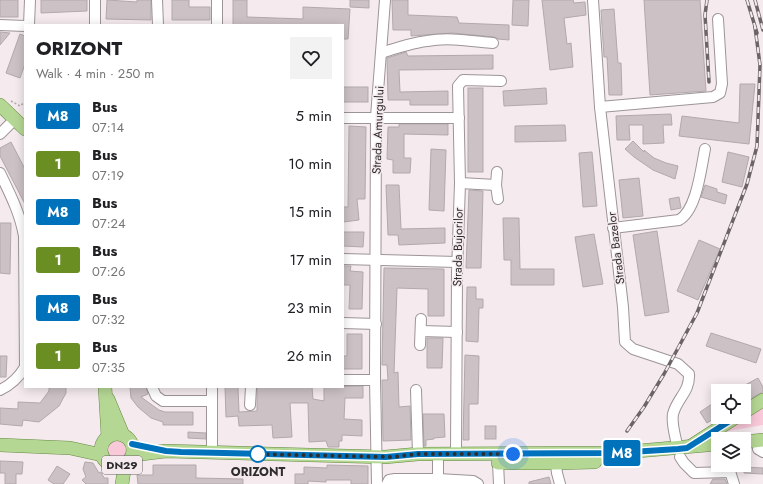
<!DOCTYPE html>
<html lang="en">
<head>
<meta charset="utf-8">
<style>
  body { margin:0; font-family:Jost,sans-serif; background:#f2f2f2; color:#202124; height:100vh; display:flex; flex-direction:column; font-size:15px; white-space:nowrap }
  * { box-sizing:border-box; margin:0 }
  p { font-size:13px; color:#757577 }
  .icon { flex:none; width:22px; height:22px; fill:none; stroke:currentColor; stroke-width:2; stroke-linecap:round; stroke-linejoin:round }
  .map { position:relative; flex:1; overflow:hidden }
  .side { position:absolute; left:24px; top:24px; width:320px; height:364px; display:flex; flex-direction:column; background:#fff; border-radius:0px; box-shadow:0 2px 10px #0003 }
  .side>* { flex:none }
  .badge { padding:0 8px; border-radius:3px; font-size:14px; line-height:26px }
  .tools { position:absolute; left:711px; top:384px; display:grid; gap:8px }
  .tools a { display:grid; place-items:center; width:40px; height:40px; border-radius:0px; background:#fff; box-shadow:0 2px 10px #0003; font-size:20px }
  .you { position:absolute; width:20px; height:20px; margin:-10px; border:3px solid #fff; border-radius:50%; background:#1a73e8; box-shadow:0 0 0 6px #1a73e833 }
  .map>.badge { position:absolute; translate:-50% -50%; box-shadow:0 0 0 2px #fff }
  .round { display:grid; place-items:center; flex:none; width:42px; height:42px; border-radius:0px; background:#f2f2f2 }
  .summary { display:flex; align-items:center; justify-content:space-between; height:68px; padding:0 12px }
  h1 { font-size:19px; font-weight:700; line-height:30px }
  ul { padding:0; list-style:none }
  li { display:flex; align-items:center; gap:12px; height:48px; padding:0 12px }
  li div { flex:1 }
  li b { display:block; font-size:15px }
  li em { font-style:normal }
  li .badge { min-width:44px; font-weight:700; text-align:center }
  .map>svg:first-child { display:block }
  .green { fill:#f9c9d9 }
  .building { fill:#ccc2c5; stroke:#b2a9ac }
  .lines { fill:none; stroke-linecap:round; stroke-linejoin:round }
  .minor-casing { stroke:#9d9497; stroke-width:12 }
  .major-casing { stroke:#668a42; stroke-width:14 }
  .path { stroke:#b2aaad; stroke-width:1.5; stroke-dasharray:2 2; stroke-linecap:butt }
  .minor { stroke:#fff; stroke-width:10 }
  .major { stroke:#b5d794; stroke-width:13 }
  .rail-casing { stroke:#6b6567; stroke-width:3.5 }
  .rail { stroke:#f5ebee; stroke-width:2; stroke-dasharray:6; stroke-linecap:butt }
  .line-casing { stroke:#fff; stroke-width:9 }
  .line { stroke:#0072bc; stroke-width:6 }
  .walk { stroke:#2f2c2d; stroke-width:4; stroke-dasharray:0 7.2 }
  .stop-dot { fill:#fff; stroke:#0072bc; stroke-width:2 }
  .labels { text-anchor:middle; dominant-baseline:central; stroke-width:3; stroke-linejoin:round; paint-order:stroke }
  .shield { fill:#f5ebee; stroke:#6a6567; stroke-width:1 }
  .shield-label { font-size:11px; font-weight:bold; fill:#2f2c2d }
  .street-label { font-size:12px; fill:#2f2c2d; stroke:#f5ebee }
  .stop-label { font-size:12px; font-weight:bold; fill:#2f2c2d; stroke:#f5ebee }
</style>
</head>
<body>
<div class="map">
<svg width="763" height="484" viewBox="0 0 763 484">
  <rect width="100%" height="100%" fill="#f5ebee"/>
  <g class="green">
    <polygon points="763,404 763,425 723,432"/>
    <circle cx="117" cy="450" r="9"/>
  </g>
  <g class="building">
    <rect x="0" y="0" width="18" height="17"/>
    <polygon points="41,0 87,0 87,11 41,13"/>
    <polygon points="107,0 137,2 137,0 151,0 151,20 106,19"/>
    <polygon points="172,0 189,0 189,7 210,7 210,20 172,20"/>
    <polygon points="233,0 247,0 247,17 303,19 303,7 350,9 348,39 343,39 343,25 233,25"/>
    <polygon points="350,0 369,0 369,8 350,7"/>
    <polygon points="392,0 408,0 408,15 457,17 459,23 509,25 509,40 498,39 494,37 452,33 411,36 411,30 393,30"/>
    <polygon points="513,0 529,0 528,26 512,25"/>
    <polygon points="542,0 573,0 574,3 585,2 586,15 564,18 567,44 571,43 573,67 550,70"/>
    <polygon points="644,0 700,0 706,91 650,95"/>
    <polygon points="614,9 618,63 621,63 622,95 609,95 607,57 604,57 601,10"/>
    <polygon points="0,32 10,33 0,45"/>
    <polygon points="20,34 25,36 25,64 20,78 6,73"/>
    <polygon points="406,52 408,56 493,55 493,69 399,70 400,92 448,91 448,105 410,105 410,100 388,100 387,58"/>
    <polygon points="740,84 755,84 749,144 679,136 682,116 739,123"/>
    <rect x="343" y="87" width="25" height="15"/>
    <rect x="468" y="88" width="15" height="84"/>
    <polygon points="546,88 547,104 504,106 503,91"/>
    <polygon points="671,114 672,125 663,125 664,143 643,144 643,125 629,125 630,140 617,140 616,116"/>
    <polygon points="399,124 448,124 448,135 404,134 404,158 411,158 410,173 393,173 393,160 387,159 388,127 399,127"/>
    <polygon points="565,125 566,141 515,142 515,126"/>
    <polygon points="349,126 366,127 365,199 357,199 359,220 343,222 343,207 348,207"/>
    <polygon points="633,141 644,152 644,150 654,158 666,163 678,166 675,179 653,170 634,157 625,149"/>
    <polygon points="11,142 25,169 25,204 0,156 0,148"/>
    <polygon points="431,149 446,150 444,211 429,210"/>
    <polygon points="592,152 597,206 583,207 579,153"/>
    <polygon points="728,152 749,157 742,187 722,182"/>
    <polygon points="639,178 643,216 623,218 619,180"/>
    <polygon points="386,185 399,185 401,229 445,228 445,243 399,245 398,235 388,235"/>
    <polygon points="705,185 717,189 717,192 727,195 725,204 701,197"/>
    <polygon points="469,190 483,191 481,268 466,268"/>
    <polygon points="679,197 681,208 671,210 669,199"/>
    <polygon points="503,218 519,218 520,269 554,269 554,285 511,285 511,260 504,260"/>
    <polygon points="0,223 11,223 10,274 0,273"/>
    <polygon points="657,231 669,312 645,316 633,235"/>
    <polygon points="343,232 364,232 363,247 343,246"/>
    <polygon points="594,234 603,284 583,287 575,237"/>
    <polygon points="699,240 720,249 698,300 677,291"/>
    <polygon points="343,266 351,266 350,271 363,272 362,309 349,309 350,285 343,285"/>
    <polygon points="384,268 444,269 444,316 428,316 428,289 397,288 394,373 398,372 399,407 410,406 411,440 383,441 382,380 388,380 387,365 382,365"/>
    <polygon points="467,287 476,287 476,299 483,299 483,308 479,308 478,342 466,341"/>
    <polygon points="711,333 761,349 756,363 706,346"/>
    <polygon points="347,334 362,334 362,369 343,369 343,356 347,356"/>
    <polygon points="427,338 443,338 442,368 427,368"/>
    <polygon points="465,355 479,356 478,404 469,404 469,440 463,440"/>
    <polygon points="0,356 7,356 6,377 0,377"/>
    <polygon points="758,378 763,387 763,392 744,402 744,391 734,391"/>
    <polygon points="363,386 363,398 345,398 344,419 362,420 362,436 342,435 342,441 339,441 339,447 328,447 326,441 309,442 308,403 290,403 292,437 273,438 272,425 239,426 238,416 226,417 225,387 238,387 239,412 257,411 257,387 312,387 313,399 324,401 324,387"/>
    <polygon points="49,387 66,387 66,393 59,406 39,422 23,420 22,426 0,424 0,408 18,409 18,402 40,403 49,391"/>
    <polygon points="130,387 146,387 148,394 141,397 159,410 165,412 193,412 193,425 163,425 163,422 151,418 138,407 131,398"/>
    <polygon points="718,400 718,416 707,423 700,412"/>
    <polygon points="423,414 444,414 445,437 434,438 434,439 426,440 426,446 424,446"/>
    <rect x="485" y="426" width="11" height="13"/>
    <polygon points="188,432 206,433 206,439 188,438"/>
    <polygon points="0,461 23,462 22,474 16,474 16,484 5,484 5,473 0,473"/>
    <polygon points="85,462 93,463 99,473 101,472 104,478 108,478 108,484 86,484 82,480 86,477 83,469"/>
    <polygon points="153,465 196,465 196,478 243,479 243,484 138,484 137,475 153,475"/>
    <polygon points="327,465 368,466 368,484 351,484 351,480 326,480 326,482 308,481 308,484 295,484 295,474 304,474 304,467 327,468"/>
    <polygon points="57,466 70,474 63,484 54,484 48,480"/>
    <polygon points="744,467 763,468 763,474 744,473"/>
    <polygon points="549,477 551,484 529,484 529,482"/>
    <polygon points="713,479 725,479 727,484 710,484"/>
  </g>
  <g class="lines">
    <defs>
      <g id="minor">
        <polyline points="95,0 95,25"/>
        <polyline points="157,0 158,25"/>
        <path d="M 593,0 L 600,107 L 623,307 L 625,342 L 633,349 L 678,364 L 689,374 C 690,392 677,398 673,414 C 671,424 676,439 678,449"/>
        <polyline points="0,25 25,26"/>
        <polyline points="29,25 30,0"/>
        <polyline points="217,25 217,0"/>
        <path d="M 381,53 C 396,48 411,43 427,41 C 448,37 471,41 493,43"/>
        <polyline points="600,107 713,97 720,93 722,84 718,19"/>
        <polyline points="343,118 459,118"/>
        <polyline points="0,134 15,119"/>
        <polyline points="497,172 496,185 498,199"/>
        <path d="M 0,173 C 10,194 20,213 24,236 L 25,367 C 19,377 11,385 0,390"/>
        <polyline points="460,183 496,185"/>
        <path d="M 613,228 L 679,220 C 697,210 701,168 705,149"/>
        <polyline points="343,259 457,262"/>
        <polyline points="343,323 376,324"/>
        <polyline points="421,331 457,332"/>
        <polyline points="420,345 421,319"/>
        <polyline points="343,380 375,380"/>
        <polyline points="152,387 156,396 163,401 212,401"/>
        <polyline points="212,387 212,453"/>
        <polyline points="416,390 418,454"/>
        <polyline points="250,405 251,387"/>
        <polyline points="758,449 763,452"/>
        <polyline points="456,453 457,273 460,183 458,86 463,80 501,81"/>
        <polyline points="555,457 557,473 560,484"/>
        <polyline points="680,457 684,463 694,473 730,472"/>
        <polyline points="498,463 499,484"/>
        <polyline points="728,465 734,484"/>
        <polyline points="377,484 375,380 376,117 385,0"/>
        <polyline points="387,484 389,480 395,479 438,479 438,461"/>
        <polyline points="438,484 438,479 473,481 478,484"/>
      </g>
      <g id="major">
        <polyline points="0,105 25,129"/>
        <polyline points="105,387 108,437"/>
        <polyline points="108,399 123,435"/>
        <polyline points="744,412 763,400"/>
        <circle cx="117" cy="450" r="16"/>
        <polyline points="744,442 763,440"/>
        <polyline points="0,445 70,448 102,455"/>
        <polyline points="691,446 736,417"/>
        <polyline points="133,455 166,451 385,457 418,454 615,453 718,444"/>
        <polyline points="498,463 556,463 595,462"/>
        <polyline points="122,484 125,464"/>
      </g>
    </defs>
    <use href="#minor" class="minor-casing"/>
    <use href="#major" class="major-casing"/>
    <polyline class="path" points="11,101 20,106 25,102"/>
    <use href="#minor" class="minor"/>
    <use href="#major" class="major"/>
    <defs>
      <g id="rail">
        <polyline points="707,0 705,15 709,82"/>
        <polyline points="747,0 757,33"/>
        <polyline points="755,0 763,30"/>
        <polyline points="627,431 644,407 664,374 697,313 747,184 757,146 760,65 755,27"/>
      </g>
    </defs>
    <use href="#rail" class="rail-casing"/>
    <use href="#rail" class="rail"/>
  </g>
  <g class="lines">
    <defs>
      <polyline id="line" points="132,444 166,451 181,452 386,457 418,454 615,453 678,449 687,448 736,417"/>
    </defs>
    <use href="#line" class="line-casing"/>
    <use href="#line" class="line"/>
    <polyline class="walk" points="258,454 252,454 392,457 418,454 513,454"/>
  </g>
  <circle class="stop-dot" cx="258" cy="454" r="8"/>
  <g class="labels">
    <rect class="shield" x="102" y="456" width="40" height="18" rx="3"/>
    <g class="shield-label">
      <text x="122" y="465">DN29</text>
    </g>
    <g class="street-label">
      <text transform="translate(378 130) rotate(-88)">Strada Amurgului</text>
      <text transform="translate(458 247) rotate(-89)">Strada Bujorilor</text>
      <text transform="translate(616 248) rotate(-97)">Strada Bazelor</text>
    </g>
    <g class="stop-label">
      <text x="258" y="472">ORIZONT</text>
    </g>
  </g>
</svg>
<div class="tools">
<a><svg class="icon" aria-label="locate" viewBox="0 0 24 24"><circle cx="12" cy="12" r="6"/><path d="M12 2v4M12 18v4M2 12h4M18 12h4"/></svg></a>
<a><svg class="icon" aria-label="layers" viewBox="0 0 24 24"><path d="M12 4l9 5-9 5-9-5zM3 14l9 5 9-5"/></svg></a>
</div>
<div class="you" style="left:513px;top:454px"></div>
<b class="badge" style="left:622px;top:453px;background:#0072bc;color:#fff">M8</b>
<section class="side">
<div class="summary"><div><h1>ORIZONT</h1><p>Walk · 4 min · 250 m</p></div><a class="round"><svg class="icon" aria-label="heart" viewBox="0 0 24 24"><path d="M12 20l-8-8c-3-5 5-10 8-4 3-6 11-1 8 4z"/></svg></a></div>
<ul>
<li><span class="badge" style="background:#0072bc;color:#fff">M8</span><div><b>Bus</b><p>07:14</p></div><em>5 min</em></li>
<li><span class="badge" style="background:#6b8e23;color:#fff">1</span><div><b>Bus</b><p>07:19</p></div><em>10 min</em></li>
<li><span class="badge" style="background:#0072bc;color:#fff">M8</span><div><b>Bus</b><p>07:24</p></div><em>15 min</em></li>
<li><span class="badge" style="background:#6b8e23;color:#fff">1</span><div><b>Bus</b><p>07:26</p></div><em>17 min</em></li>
<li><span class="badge" style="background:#0072bc;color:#fff">M8</span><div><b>Bus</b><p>07:32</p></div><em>23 min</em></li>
<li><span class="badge" style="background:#6b8e23;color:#fff">1</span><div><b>Bus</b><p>07:35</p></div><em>26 min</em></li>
</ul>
</section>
</div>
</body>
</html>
